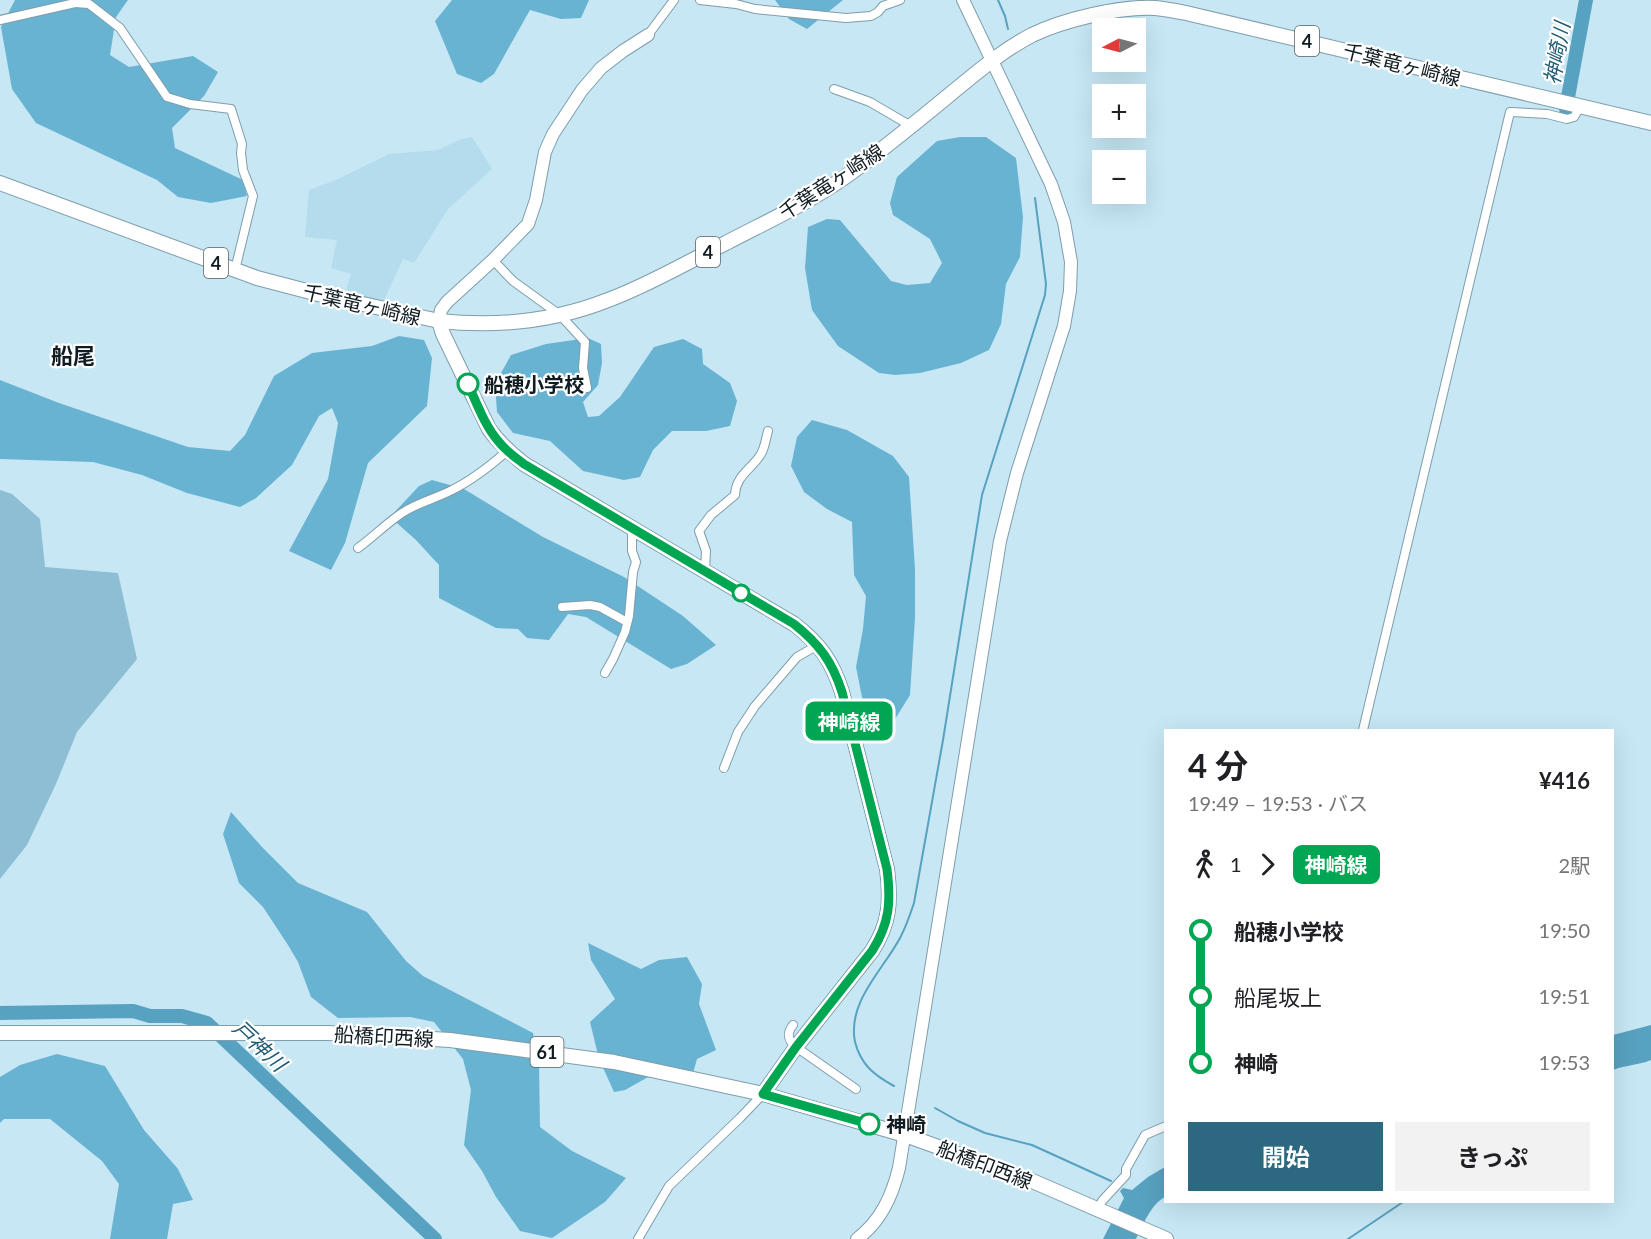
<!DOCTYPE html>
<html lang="ja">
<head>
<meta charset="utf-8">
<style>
  body { margin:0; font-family:Lato,"Noto Sans JP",sans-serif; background:#f2f2f2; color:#202124; height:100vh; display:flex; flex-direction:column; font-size:22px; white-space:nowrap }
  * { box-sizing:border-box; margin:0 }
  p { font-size:20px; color:#757577 }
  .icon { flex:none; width:33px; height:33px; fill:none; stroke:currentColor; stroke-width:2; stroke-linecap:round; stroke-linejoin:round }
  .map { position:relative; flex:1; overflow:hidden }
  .panel { position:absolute; left:1164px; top:729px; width:450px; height:474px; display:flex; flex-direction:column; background:#fff; border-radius:0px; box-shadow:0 6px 24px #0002 }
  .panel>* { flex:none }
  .badge { padding:0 12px; border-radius:9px; font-size:21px; line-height:39px }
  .needle { width:39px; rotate:264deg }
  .fabs { position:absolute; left:1092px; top:18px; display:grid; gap:12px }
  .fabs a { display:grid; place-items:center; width:54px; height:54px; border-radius:0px; background:#fff; box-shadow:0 6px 24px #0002; font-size:30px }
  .map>.badge { position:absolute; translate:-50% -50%; box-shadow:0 0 0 3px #fff }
  .legs { display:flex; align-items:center; gap:9px; height:66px; padding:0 24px; font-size:20px }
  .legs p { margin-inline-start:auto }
  .summary { display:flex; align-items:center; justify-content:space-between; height:102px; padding:0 24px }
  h1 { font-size:33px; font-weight:700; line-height:45px }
  .action { display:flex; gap:12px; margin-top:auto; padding:12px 24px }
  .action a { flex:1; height:69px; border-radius:0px; background:#2c6880; color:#fff; font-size:24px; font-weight:700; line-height:69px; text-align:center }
  .action a+a { background:#f2f2f2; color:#202124 }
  ul { padding:0 24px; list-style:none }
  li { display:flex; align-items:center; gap:21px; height:66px; font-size:22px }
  li i { display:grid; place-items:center; width:9px; height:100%; margin:0 8px; background:currentColor }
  li i::after { content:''; width:15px; height:15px; margin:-8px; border:4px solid; border-radius:50%; background:#fff }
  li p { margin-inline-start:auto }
  li:first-child i { background:linear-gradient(#0000 50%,currentColor 0) }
  li:last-child i { background:linear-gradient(currentColor 50%,#0000 0) }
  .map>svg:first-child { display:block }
  .built { fill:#b4dced }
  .green { fill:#8ebed3 }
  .forest { fill:#68b3d1 }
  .water { fill:#57a2c0 }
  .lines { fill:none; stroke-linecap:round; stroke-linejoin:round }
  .stream { stroke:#57a2c0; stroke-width:2 }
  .river { stroke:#57a2c0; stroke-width:14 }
  .street-casing { stroke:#7f9daa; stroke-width:10 }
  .secondary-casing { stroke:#7f9daa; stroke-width:14 }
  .primary-casing { stroke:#7f9daa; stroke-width:16 }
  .street { stroke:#fff; stroke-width:8 }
  .secondary { stroke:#fff; stroke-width:12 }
  .primary { stroke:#fff; stroke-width:14 }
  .line-1-casing { stroke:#fff; stroke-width:14 }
  .line-1 { stroke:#00a651; stroke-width:9 }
  .stop-1-dot { fill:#fff; stroke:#00a651; stroke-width:3 }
  .labels { text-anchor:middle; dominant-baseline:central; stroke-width:4.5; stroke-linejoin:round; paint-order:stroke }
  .shield { fill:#fff; stroke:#586064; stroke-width:1.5 }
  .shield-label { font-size:18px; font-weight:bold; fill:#101c21 }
  .street-label { font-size:20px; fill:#101c21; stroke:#fff }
  .stop-label { font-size:20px; font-weight:bold; fill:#101c21; stroke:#fff; text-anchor:start }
  .water-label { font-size:21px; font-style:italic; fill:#235e74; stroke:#fff }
  .quarter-label { font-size:22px; font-weight:bold; fill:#101c21; stroke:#fff }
</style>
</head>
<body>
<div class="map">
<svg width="1651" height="1239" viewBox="0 0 1651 1239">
  <rect width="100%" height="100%" fill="#c7e7f5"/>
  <polygon class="built" points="472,137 492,169 448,209 414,263 403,259 383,302 345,294 351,274 331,268 337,240 305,237 309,190 336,180 389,154 438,150 461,139"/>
  <polygon class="green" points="0,490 12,494 40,519 45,567 118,573 137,659 77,732 56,784 27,845 0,879"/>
  <g class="forest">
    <polygon points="15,0 128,0 116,17 110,55 129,67 193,56 218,72 204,96 172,128 175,148 243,180 247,196 211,203 178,197 157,180 36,123 12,89 1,27"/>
    <polygon points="452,0 589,0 581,18 561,19 530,10 494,74 481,83 457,74 435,21"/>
    <polygon points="775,0 843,0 807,29 789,19"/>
    <polygon points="960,137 986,137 1016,158 1023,217 1020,257 1006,284 1001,324 989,350 961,363 920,373 895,375 879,373 838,346 812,310 805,268 808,227 827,219 840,220 891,281 907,285 930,283 942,263 930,239 893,215 890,203 897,177 937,141"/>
    <polygon points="399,336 424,340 432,358 427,406 368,463 345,543 331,570 289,551 328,479 338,423 332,408 319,416 292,465 256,498 240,507 187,493 142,475 93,462 0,459 0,380 59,403 188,447 230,451 245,435 274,376 312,353 372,346"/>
    <polygon points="588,338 601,344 602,363 598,385 583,402 588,417 599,416 620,397 654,347 683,339 702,349 703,364 730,383 737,401 730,426 706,431 672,431 653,450 640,477 624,480 583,471 550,441 513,433 497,412 495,384 511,355 546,344"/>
    <polygon points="812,420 847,430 893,456 909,477 915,569 915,618 910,695 887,732 875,723 863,702 856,667 863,629 866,596 854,575 852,522 827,509 804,492 791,466 797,437"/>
    <polygon points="432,480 464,489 543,537 624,577 683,616 716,645 687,664 671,669 586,617 568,614 549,640 527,638 518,629 496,628 439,598 439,565 416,540 390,517 419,486"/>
    <polygon points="231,812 262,847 298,883 367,912 406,961 423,976 533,1033 539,1061 540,1127 572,1151 626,1178 605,1202 552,1238 520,1231 496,1197 482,1171 464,1145 471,1090 463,1059 434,1022 410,1017 338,1018 311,997 298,962 288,945 263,907 239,883 223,834"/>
    <polygon points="588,943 641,969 659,960 687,957 702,984 699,1004 716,1050 697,1059 690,1084 650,1076 625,1090 614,1092 599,1059 590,1022 615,999 591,960"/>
    <polygon points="57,1054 105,1066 144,1130 178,1169 193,1200 173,1204 167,1239 110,1239 119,1184 102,1161 50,1119 4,1119 0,1123 0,1077 20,1065"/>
  </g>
  <g class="water">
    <path d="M 1651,1025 L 1651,1060 C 1639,1065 1626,1065 1613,1070 L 1613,1035 Z"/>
    <path d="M 1165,1167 L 1165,1197 C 1151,1204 1143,1225 1136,1239 L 1103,1239 L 1124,1198 L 1120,1191 L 1123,1188 L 1132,1190 L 1148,1177 Z"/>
  </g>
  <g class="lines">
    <g class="stream">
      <polyline points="998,0 1005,16 1008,29"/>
      <path d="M 894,1086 C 874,1075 861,1065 855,1042 C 847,1002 883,970 900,938 C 906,927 910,915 914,903 L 943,740 L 982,495 L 1045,295 L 1046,284 L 1035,198"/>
      <polyline points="935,1108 958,1121 985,1133 1032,1145 1111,1181"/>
      <polyline points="1348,1239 1403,1202"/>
    </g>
    <g class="river">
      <polyline points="1567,114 1566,108 1586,0"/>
      <polyline points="0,1013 133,1011 150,1016 182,1016 207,1023 435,1239"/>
    </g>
    <defs>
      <g id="street">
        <polyline points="79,0 75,3 89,4 120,28 167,97 190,104 231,109 242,144 241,153 243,170 253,196 235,270"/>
        <polyline points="700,0 736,4 755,9 846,18 871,16 878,12 883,6 900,0"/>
        <polyline points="0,20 75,3"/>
        <polyline points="648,35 674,0"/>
        <polyline points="834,89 870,102 911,126"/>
        <polyline points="493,260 513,281 560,315 585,342 583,368 587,388"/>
        <path d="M 358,548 C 373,537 387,523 402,513 C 417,503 434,499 450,491 C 471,481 489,467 507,451"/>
        <path d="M 705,571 L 706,551 L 699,531 L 711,515 L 735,495 C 736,475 752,469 761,454 C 765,447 766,438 768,431"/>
        <polyline points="562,607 590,605 600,607 627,622"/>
        <polyline points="605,673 613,659 625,632 629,616 633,572 636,562 632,551 632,528"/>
        <polyline points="1363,730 1510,112 1547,114 1567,119 1574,117 1580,107"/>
        <polyline points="724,768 738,732 755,706 797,657 818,645"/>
        <path d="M 793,1025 C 786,1034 788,1040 796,1047 L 856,1089"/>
        <polyline points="1098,1209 1102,1201 1126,1175 1126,1169 1145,1135 1166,1126"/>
        <polyline points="638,1239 669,1186 740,1118 763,1094"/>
      </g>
      <g id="secondary">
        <polyline points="439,321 441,310 447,302 493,260 528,224 536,200 545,152 553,134 582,90 601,68 623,51 648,35"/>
        <path d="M 857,1239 C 881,1221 892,1196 899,1168 L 1000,541 L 1017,473 L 1064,326 L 1070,291 L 1071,262 L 1064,222 L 1051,184 L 963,0"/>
      </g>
      <g id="primary">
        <path d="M 0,183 L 257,278 L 322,295 L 439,321 C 496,327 555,321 608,300 C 649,285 687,262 726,243 C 766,222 808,203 845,177 C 880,152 914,124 948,96 C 975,74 1001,51 1032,35 C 1063,20 1120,6 1155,8 C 1165,9 1176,11 1186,13 L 1651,123"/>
        <path d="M 439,321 L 443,334 L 489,429 C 499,443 510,453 524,464 L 794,624 C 820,644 832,661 842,692 L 887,869 C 891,901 890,923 872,951 L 796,1047 L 763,1094"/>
        <polyline points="0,1033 328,1033 450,1040 614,1062 763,1094 905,1135 1030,1180 1166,1239"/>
      </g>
    </defs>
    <use href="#street" class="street-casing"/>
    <use href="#secondary" class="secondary-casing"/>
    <use href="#primary" class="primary-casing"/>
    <use href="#street" class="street"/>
    <use href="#secondary" class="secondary"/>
    <use href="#primary" class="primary"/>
  </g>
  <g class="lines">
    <defs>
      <path id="line-1" d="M 468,384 C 477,404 485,426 499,442 C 506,451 515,457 524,464 L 794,624 C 819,644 832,661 842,692 L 887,869 C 891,901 890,923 872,951 L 796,1047 L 763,1094 L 869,1124"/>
    </defs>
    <use href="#line-1" class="line-1-casing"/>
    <use href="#line-1" class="line-1"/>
  </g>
  <g class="stop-1-dot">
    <circle cx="468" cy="384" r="10"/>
    <circle cx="741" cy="593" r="8"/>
    <circle cx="869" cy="1124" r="10"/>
  </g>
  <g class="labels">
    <g class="shield">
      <rect x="1295" y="26" width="24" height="30" rx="4.5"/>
      <rect x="696" y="237" width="24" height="30" rx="4.5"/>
      <rect x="204" y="248" width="24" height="30" rx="4.5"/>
      <rect x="530.5" y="1037" width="33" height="30" rx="4.5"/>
    </g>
    <g class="shield-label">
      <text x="1307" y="41">4</text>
      <text x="708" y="252">4</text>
      <text x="216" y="263">4</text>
      <text x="547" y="1052">61</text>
    </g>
    <g class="street-label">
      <text transform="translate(1402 64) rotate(14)">千葉竜ヶ崎線</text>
      <text transform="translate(831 181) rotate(-33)">千葉竜ヶ崎線</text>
      <text transform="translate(362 304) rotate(13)">千葉竜ヶ崎線</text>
      <text transform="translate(384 1036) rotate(3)">船橋印西線</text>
      <text transform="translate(985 1164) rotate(21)">船橋印西線</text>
    </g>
    <g class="stop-label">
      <text x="484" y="384">船穂小学校</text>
      <text x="886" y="1124">神崎</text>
    </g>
    <g class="water-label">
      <text transform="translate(1556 53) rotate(-80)">神崎川</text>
      <text transform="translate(260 1045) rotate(43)">戸神川</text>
    </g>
    <g class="quarter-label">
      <text x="73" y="355">船尾</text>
    </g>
  </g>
</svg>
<div class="fabs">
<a><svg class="needle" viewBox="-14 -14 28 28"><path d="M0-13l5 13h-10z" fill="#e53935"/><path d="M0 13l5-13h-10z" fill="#757577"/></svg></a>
<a>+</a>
<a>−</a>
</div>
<b class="badge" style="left:849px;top:721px;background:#00a651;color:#fff">神崎線</b>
<section class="panel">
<div class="summary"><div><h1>4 分</h1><p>19:49 – 19:53 · バス</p></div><b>¥416</b></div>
<div class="legs"><svg class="icon" aria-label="walk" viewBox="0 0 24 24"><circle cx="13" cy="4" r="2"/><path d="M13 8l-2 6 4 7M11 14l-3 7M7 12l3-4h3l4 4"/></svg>1<svg class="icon" aria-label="forward" viewBox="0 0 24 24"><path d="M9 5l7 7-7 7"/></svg><b class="badge" style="background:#00a651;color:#fff">神崎線</b><p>2駅</p></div>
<ul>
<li><i style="color:#00a651"></i><b>船穂小学校</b><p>19:50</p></li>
<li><i style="color:#00a651"></i><span>船尾坂上</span><p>19:51</p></li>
<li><i style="color:#00a651"></i><b>神崎</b><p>19:53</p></li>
</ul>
<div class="action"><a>開始</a><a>きっぷ</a></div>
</section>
</div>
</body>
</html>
